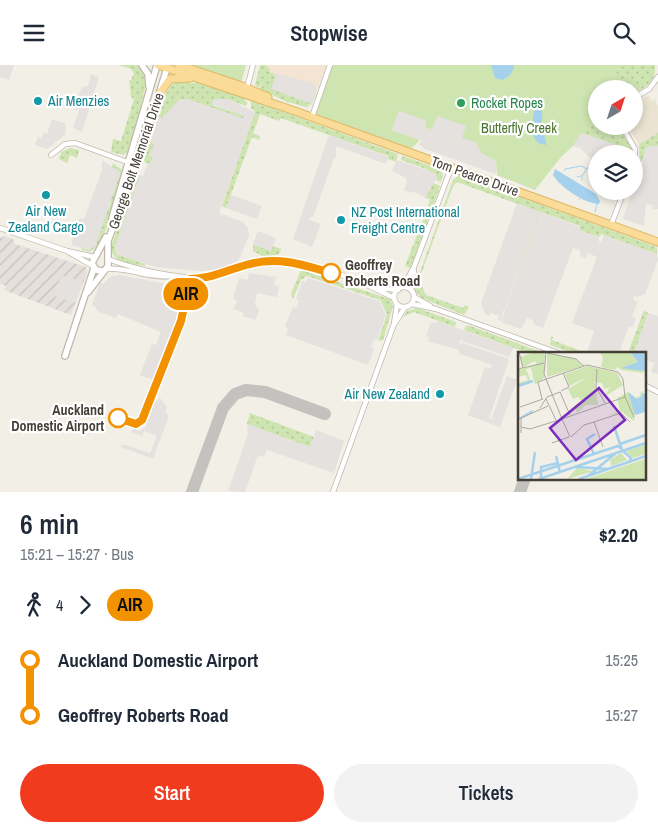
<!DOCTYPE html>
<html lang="en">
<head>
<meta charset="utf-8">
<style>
  body { margin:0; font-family:"Archivo Narrow",sans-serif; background:#f2f2f3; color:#1f2937; height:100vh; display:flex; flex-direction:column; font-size:19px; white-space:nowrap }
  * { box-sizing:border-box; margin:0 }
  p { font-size:16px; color:#747a83 }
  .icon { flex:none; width:28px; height:28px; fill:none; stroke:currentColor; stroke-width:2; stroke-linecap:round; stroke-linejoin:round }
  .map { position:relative; height:427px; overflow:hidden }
  .panel { display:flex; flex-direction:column; background:#fff; flex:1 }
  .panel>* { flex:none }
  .badge { padding:0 10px; border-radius:16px; font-size:18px; line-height:32px }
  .needle { width:32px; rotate:39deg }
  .controls { position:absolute; left:588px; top:15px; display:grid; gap:10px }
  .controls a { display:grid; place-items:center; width:55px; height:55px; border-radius:50%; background:#fff; box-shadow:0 2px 8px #0003; font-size:25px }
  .map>.badge { position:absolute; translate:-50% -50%; box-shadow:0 0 0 2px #fff }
  .legs { display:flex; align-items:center; gap:8px; height:55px; padding:0 20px; font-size:16px }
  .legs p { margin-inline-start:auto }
  .overview { display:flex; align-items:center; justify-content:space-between; height:85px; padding:0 20px }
  h1 { font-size:28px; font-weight:600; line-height:38px }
  .button { display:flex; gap:10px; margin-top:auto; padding:10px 20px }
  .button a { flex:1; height:58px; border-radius:30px; background:#f13b1f; color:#fff; font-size:20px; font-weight:600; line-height:58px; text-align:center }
  .button a+a { background:#f2f2f3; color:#1f2937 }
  ul { padding:0 20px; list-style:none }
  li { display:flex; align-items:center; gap:18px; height:55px; font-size:19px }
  li i { display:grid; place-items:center; width:8px; height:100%; margin:0 6px; background:currentColor }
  li i::after { content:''; width:12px; height:12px; margin:-6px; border:4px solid; border-radius:50%; background:#fff }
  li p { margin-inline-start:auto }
  li:first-child i { background:linear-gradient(#0000 50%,currentColor 0) }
  li:last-child i { background:linear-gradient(currentColor 50%,#0000 0) }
  header { display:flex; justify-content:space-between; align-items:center; height:65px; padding:0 20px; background:#fff; font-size:22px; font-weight:600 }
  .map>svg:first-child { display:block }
  .commercial { fill:#f4e5d2 }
  .industrial { fill:url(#industrial-furrows) }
  .education { fill:#ebe3d1 }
  .grass { fill:url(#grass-dots) }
  .park { fill:#cee5b1 }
  .parking { fill:#e4e1de }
  .water { fill:#a5d1ed }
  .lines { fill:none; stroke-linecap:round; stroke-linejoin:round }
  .stream { stroke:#a5d1ed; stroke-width:1 }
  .taxiway { stroke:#c4c2be; stroke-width:12 }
  .minor-casing { stroke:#c0b9ac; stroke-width:6 }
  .tertiary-casing { stroke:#c0b9ac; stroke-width:8 }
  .primary-casing { stroke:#deb968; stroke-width:9 }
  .minor { stroke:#fff; stroke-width:4.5 }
  .tertiary { stroke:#fff; stroke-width:5.5 }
  .primary { stroke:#fadc98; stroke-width:7 }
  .line-1-casing { stroke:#fff; stroke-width:11 }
  .line-1 { stroke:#f39200; stroke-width:8 }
  .culture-dot { fill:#0f9aa8; stroke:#fff; stroke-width:2 }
  .leisure-dot { fill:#2e9e5b; stroke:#fff; stroke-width:2 }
  .stop-1-dot { fill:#fff; stroke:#f39200; stroke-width:2.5 }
  .labels { text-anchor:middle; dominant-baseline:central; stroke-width:4.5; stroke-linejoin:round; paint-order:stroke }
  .culture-label { font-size:14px; fill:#0d838f; stroke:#fff; text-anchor:start }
  .leisure-label { font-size:14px; fill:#27864d; stroke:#fff; text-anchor:start }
  .park-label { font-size:14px; fill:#48742c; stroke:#fff }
  .street-label { font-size:14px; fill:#453f36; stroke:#fff }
  .stop-label { font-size:14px; font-weight:bold; fill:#453f36; stroke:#fff; text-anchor:start }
  .inset-river { fill:none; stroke:#a5d1ed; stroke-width:2.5 }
  .inset-road { fill:none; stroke:#ada9a0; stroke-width:1 }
  .view { fill:#7b2cbf; fill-opacity:0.15; stroke:#7b2cbf; stroke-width:2.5 }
  .inset-edge { fill:none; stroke:#453f36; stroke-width:2.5 }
</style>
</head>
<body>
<header><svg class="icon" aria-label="menu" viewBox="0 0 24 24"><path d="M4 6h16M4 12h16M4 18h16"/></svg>Stopwise<svg class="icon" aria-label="search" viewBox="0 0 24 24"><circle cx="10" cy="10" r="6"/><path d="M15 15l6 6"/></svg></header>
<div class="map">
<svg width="658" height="427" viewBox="0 0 658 427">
  <defs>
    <pattern id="industrial-furrows" width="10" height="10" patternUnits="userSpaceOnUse" patternTransform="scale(1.25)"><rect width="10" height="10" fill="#e5e0db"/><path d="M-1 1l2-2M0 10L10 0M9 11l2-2" fill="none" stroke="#c6c1bd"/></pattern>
    <pattern id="grass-dots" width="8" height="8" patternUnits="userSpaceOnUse" patternTransform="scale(1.25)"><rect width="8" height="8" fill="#cee5b1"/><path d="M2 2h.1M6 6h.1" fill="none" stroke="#b2c699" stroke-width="1.8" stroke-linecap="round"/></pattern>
  </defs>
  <rect width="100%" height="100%" fill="#f2efe6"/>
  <polygon class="commercial" points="262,0 327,0 311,40 257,19"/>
  <polygon class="industrial" points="5,171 13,174 15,179 86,202 87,208 71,250 4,225 6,221 0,219 0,173"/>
  <polygon class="education" points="648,30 652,36 655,34 658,41 658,68 639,79 627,61 634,61 634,39"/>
  <g class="grass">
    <polygon points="119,0 140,0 147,14 131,83 124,90 111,87 113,74 121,76 134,34 131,32 129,15 131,15 134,8 131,4"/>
    <polygon points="260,0 266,0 270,5 269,7 276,10 272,24 316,29 311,40 308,39 309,42 306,42 287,37 260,24 264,15 259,23 255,20"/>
    <path d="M 620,0 L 655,0 C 657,16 646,22 634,29 L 634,24 L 608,24 Z"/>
    <path d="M 176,17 L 197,18 L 243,32 L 247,38 L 246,41 L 227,34 L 212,40 L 245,51 L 243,54 L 187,34 L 179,35 L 162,53 L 158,52 L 155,79 L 149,90 L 153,92 L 150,100 L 144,96 L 143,87 C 148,74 165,20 176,17 Z"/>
    <polygon points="251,35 398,89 396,97 388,94 388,91 281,53 279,56 260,49 253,68 260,71 259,75 252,72 226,143 222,141 255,47 251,43"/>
    <polygon points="596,48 596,61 618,61 633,86 581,68 591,59"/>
    <polygon points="658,68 658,81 647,82 640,101 639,79"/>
    <polygon points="70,83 79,85 77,93 70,90 67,98 59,94 61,87"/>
    <polygon points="403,91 440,104 443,110 441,117 436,115 437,112 426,104 401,95"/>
    <path d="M 113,98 L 122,105 L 111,144 L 124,105 C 118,127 108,176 90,187 L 82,185 L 82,183 L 90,185 L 110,140 L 111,130 L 113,129 L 120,108 L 112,102 Z"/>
    <path d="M 137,110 L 140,111 L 115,182 L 116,189 L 145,199 L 145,201 C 131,199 115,198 110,184 Z"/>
    <polygon points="459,110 657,182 657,189 601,169 599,172 579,165 580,161 541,147 501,256 540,147 457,117 453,121 419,215 426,230 463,243 465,240 469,242 464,250 421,233 414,224 453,115"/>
    <polygon points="433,118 440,121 432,144 428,142 430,134 425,133"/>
    <polygon points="426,147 430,149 411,203 405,201"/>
    <polygon points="253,179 271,186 273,181 281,184 281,186 278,190 262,191 253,186"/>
    <polygon points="301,205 390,234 393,241 383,275 378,276 387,249 380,235 307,211 301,215 293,234 291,229"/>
    <polygon points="417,243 456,257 455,262 414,247 403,252 407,246"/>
    <polygon points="644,245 648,248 634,288 628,288"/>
    <polygon points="466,261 470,261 544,288 528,288 464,265"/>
    <polygon points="551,272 553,272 552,275 581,286 582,288 573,288 550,280"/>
    <polygon points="250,348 314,372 310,382 247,359"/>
  </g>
  <g class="park">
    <polygon points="191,0 246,0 241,18"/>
    <polygon points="332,0 620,0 608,24 596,24 596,48 591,59 573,81 561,92 535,125 497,110 496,96 481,88 476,78 462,73 439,51 431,65 425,62 426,56 399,46 392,65 420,75 411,84 316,49"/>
  </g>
  <g class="parking">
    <polygon points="0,0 14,0 9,15 0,12"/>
    <polygon points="277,8 315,19 314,22 317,24 312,39 271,24"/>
    <polygon points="91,9 98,12 98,15 82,67 73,63 79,45 74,44 82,22 88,21"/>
    <polygon points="187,34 243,53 244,51 212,39 213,34 227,34 255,47 219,148 243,157 248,163 249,171 238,196 219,205 201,206 156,202 116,189 115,182 140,110 143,111 148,98 150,100 153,93 149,91 154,79 150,76 158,52 162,53 179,35"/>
    <polygon points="399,46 426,56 426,62 431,65 438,51 466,61 462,73 476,78 481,88 496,96 496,109 425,84 419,79 422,76 392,65"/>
    <polygon points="52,54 66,59 65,70 47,84 35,80 38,72 41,73 44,68 47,69"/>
    <polygon points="581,68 589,70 635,87 634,89 596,89 596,99 580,83 573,81"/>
    <polygon points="329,70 388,92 386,99 336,81 336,93 334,93 313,152 310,152 309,155 321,159 312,182 293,174"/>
    <polygon points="658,81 658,144 652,144 653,140 646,139 644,161 623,154 632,126 634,126 647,82"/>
    <polygon points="397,95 435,108 437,112 425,133 413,126 412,128 404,125 407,117 406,113 392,106"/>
    <polygon points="103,96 120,107 96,180 90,185 72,180 73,172 80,153 84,154 103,103 101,102"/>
    <polygon points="231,130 262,141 257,154 226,143"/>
    <polygon points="517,138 540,147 504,246 502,246 503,248 501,256 498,255 499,251 491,248 493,242 489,251 485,249 481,238"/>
    <polygon points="541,147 580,162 579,165 599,172 598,175 601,178 604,170 657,189 658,195 645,229 637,232 634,230 633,235 638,237 632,251 636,253 633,262 629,261 619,288 587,288 594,266 572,258 597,192 588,188 586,193 580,191 581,186 573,183 543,263 533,259 534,256 527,253 521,264 501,257"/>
    <polygon points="258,166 276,173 271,186 253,179"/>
    <polygon points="249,208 276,212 274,220 279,221 277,232 257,228 255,239 259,246 255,255 243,251 244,248 234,244 237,235 233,234 239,213 248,215"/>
    <polygon points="61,210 83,217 76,238 54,231"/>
    <polygon points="120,210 176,221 177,228 171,244 180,248 154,315 140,310 152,279 156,280 161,267 118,249 116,253 97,246 95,241 92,240 100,218 103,219 111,211"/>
    <polygon points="308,213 379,236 386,250 377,275 374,274 371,282 374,284 368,300 286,270 288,263 285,261 293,242 296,243 299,235 296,234 302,216 306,217"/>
    <polygon points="648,248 658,251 658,309 651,307 654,298 644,294 644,288 634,288"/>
    <polygon points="437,256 513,283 509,292 462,276 463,273 459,277 460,280 462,278 509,294 490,351 487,350 491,354 495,353 492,352 507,311 517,315 500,362 468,350 485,302 491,304 492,300 458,288 459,285 428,276 430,272 426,271 431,257 436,258"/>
    <polygon points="160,333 167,342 165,346 169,351 153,394 121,382 122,380 126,380 150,388 157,371 144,366 142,371 131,367 133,363 139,366 145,363 155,337"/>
    <polygon points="247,359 310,382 316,365 344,376 334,408 267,385 264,392 258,390 245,427 228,426 248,369"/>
  </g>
  <g class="water">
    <path d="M 491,0 L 514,0 C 513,8 509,12 502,15 L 495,13 Z"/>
    <path d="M 540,42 C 545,49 540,56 542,64 C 543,71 547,74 546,80 C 527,79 533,54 534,43 Z"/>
    <path d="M 555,104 L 596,129 L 600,136 L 599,139 C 585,139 560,122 553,110 Z"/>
  </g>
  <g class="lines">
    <g class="stream">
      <polyline points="565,104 581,101 587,104"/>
      <polyline points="564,106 565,105"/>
      <polyline points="577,112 581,111"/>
      <polyline points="582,115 582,111 588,102"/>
      <polyline points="579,135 580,134"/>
      <polyline points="595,147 597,139"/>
    </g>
    <g class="taxiway">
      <polyline points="192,427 223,343 235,329 246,325 265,327 325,349"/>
      <polyline points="520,427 525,413"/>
    </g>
    <defs>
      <g id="minor">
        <polyline points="247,23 253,0"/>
        <polyline points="634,33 649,24 658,12"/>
        <polyline points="312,52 330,0"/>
        <polyline points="622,61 635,84 634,98"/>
        <polyline points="51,90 65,79 75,78 130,98"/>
        <polyline points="611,160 624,126"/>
        <polyline points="0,163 67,186 94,192"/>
        <polyline points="67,186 93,201"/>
        <path d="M 108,194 C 135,204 185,217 212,211 C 234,207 252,195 275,195 C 309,195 364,217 394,233"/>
        <path d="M 107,204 C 129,202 149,214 171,211"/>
        <polyline points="403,222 414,202 451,103"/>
        <circle cx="404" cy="232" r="10"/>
        <polyline points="379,223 398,225"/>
        <polyline points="411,225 414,206"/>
        <polyline points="414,232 430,241"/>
        <polyline points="412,239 436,244 558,288"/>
        <polyline points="395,258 405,242"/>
        <polyline points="644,320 658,327"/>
        <polyline points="333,427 394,259 397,239"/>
      </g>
      <g id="tertiary">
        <polyline points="142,0 148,9 149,21"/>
        <polyline points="112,153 157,0"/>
        <polyline points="103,206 96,205 92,198 106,172"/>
        <polyline points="88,227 108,201 108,176 148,65 167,3"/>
        <polyline points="65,291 94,203"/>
      </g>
      <g id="primary">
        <polyline points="158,0 292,45 658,177"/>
        <polyline points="179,0 242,21 268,32"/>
        <polyline points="160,28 170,14 190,13"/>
      </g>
    </defs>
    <use href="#minor" class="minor-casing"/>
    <use href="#tertiary" class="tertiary-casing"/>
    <use href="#primary" class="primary-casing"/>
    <use href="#minor" class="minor"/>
    <use href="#tertiary" class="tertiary"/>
    <use href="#primary" class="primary"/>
  </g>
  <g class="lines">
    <defs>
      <path id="line-1" d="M 118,353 L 136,359 L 142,355 L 181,256 L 190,214 C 211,214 227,205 246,200 C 276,191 302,199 331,208"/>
    </defs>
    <use href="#line-1" class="line-1-casing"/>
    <use href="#line-1" class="line-1"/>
  </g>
  <g class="culture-dot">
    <circle cx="38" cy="36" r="5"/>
    <circle cx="46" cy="130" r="5"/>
    <circle cx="341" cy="155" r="5"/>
    <circle cx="440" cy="329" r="5"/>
  </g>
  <circle class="leisure-dot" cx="461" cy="38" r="5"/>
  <g class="stop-1-dot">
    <circle cx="331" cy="208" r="9"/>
    <circle cx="118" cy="353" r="9"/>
  </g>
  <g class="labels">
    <g class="culture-label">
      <text x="48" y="36">Air Menzies</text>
      <text x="46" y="146" text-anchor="middle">Air New<tspan x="46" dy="16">Zealand Cargo</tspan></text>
      <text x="351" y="147">NZ Post International<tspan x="351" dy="16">Freight Centre</tspan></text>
      <text x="430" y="329" text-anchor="end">Air New Zealand</text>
    </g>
    <g class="leisure-label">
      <text x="471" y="38">Rocket Ropes</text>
    </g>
    <g class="park-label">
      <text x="519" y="63">Butterfly Creek</text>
    </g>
    <g class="street-label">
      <text transform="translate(136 96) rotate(-71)">George Bolt Memorial Drive</text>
      <text transform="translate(475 111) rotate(20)">Tom Pearce Drive</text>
    </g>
    <g class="stop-label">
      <text x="345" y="200">Geoffrey<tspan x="345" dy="16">Roberts Road</tspan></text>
      <text x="104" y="345" text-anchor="end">Auckland<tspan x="104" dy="16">Domestic Airport</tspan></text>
    </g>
  </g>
  <g transform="translate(518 287)">
    <rect width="128" height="128" fill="#f2efe6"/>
    <path d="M 18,0 L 27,0 L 26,26 L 17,33 L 13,16 L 8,17 L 13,30 L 0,35 L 0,31 L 10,28 L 8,23 L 0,25 L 0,18 L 19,12 L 17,9 L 5,15 L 2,5 ZM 29,0 L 57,7 L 65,14 L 29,25 ZM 82,0 L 112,0 L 120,10 L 103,16 L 122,17 L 127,21 L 103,18 L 100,15 L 96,18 L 83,15 L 85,6 ZM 70,14 L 99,21 L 105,33 L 86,45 L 92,35 L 83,38 L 86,36 L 84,31 L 72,30 L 70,25 L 51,34 L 47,22 ZM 123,39 L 127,42 L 124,41 L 124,44 L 119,47 L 114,45 L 111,42 L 117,59 L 116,69 L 104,60 L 88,64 L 97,61 L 95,55 L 97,61 L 102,59 L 99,46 L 110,40 L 117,46 L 122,44 ZM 127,93 L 127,102 L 115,106 L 108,99 ZM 103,101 L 109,108 L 93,114 L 92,108 ZM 127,107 L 127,127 L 68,127 L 106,114 ZM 59,116 L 64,117 L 76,119 L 49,127 Z" fill="#cee5b1"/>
    <path d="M 70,25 L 77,32 L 80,53 L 68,53 L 59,61 L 56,54 L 63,49 L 61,45 L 55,47 L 50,37 Z" fill="#cee5b1"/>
    <path d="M 112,0 L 127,0 L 127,19 L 103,16 L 120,10 ZM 110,40 L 119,47 L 124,44 L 124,41 L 127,42 L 127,60 L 117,63 Z" fill="#a5d1ed"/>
    <path class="inset-river" d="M 0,34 L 15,29M 1,67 L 15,59M 96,74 L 104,98 L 113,106 L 111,110M 102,92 L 128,83M 76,102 L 69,87 L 77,82M 38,104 L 42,120M 58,115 L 90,117M 70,124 L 98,101M 23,126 L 23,115 L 40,111M 0,127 L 100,94 L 103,96M 13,127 L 17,100M 21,127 L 128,91M 61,127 L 128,104"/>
    <path class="inset-road" d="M 1,0 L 5,16M 28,0 L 26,22 L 44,67 L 107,45M 29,1 L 58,7 L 66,14M 0,17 L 26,11M 79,17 L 78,35 L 87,51M 43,39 L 51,35 L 45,21M 42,40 L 52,63M 107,45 L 116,65M 24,47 L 20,30 L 69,13 L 100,20 L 105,27 L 107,45M 28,47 L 38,68M 2,55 L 25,47M 22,56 L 29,45 L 42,40M 76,70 L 103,61 L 112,70M 76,70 L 85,95M 3,75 L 12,77 L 44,67 L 52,85M 3,81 L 3,66 L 30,54M 53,85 L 66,73 L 76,70M 34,91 L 51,85"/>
    <path class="view" d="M 81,36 L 107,68 L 58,108 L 32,76 Z"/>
    <rect width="128" height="128" class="inset-edge"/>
  </g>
</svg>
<div class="controls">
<a><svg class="needle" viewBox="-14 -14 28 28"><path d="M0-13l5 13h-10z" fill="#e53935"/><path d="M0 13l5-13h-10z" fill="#747a83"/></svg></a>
<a><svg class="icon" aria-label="layers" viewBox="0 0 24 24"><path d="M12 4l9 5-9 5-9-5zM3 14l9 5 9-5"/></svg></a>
</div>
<b class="badge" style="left:186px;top:229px;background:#f39200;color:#111">AIR</b>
</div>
<section class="panel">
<div class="overview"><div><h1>6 min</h1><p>15:21 – 15:27 · Bus</p></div><b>$2.20</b></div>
<div class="legs"><svg class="icon" aria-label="walk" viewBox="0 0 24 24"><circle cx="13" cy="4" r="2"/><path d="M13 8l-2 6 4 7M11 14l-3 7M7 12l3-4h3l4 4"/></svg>4<svg class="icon" aria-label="forward" viewBox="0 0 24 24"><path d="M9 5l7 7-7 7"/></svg><b class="badge" style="background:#f39200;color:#111">AIR</b></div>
<ul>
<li><i style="color:#f39200"></i><b>Auckland Domestic Airport</b><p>15:25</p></li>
<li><i style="color:#f39200"></i><b>Geoffrey Roberts Road</b><p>15:27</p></li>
</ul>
<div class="button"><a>Start</a><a>Tickets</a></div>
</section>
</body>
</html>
